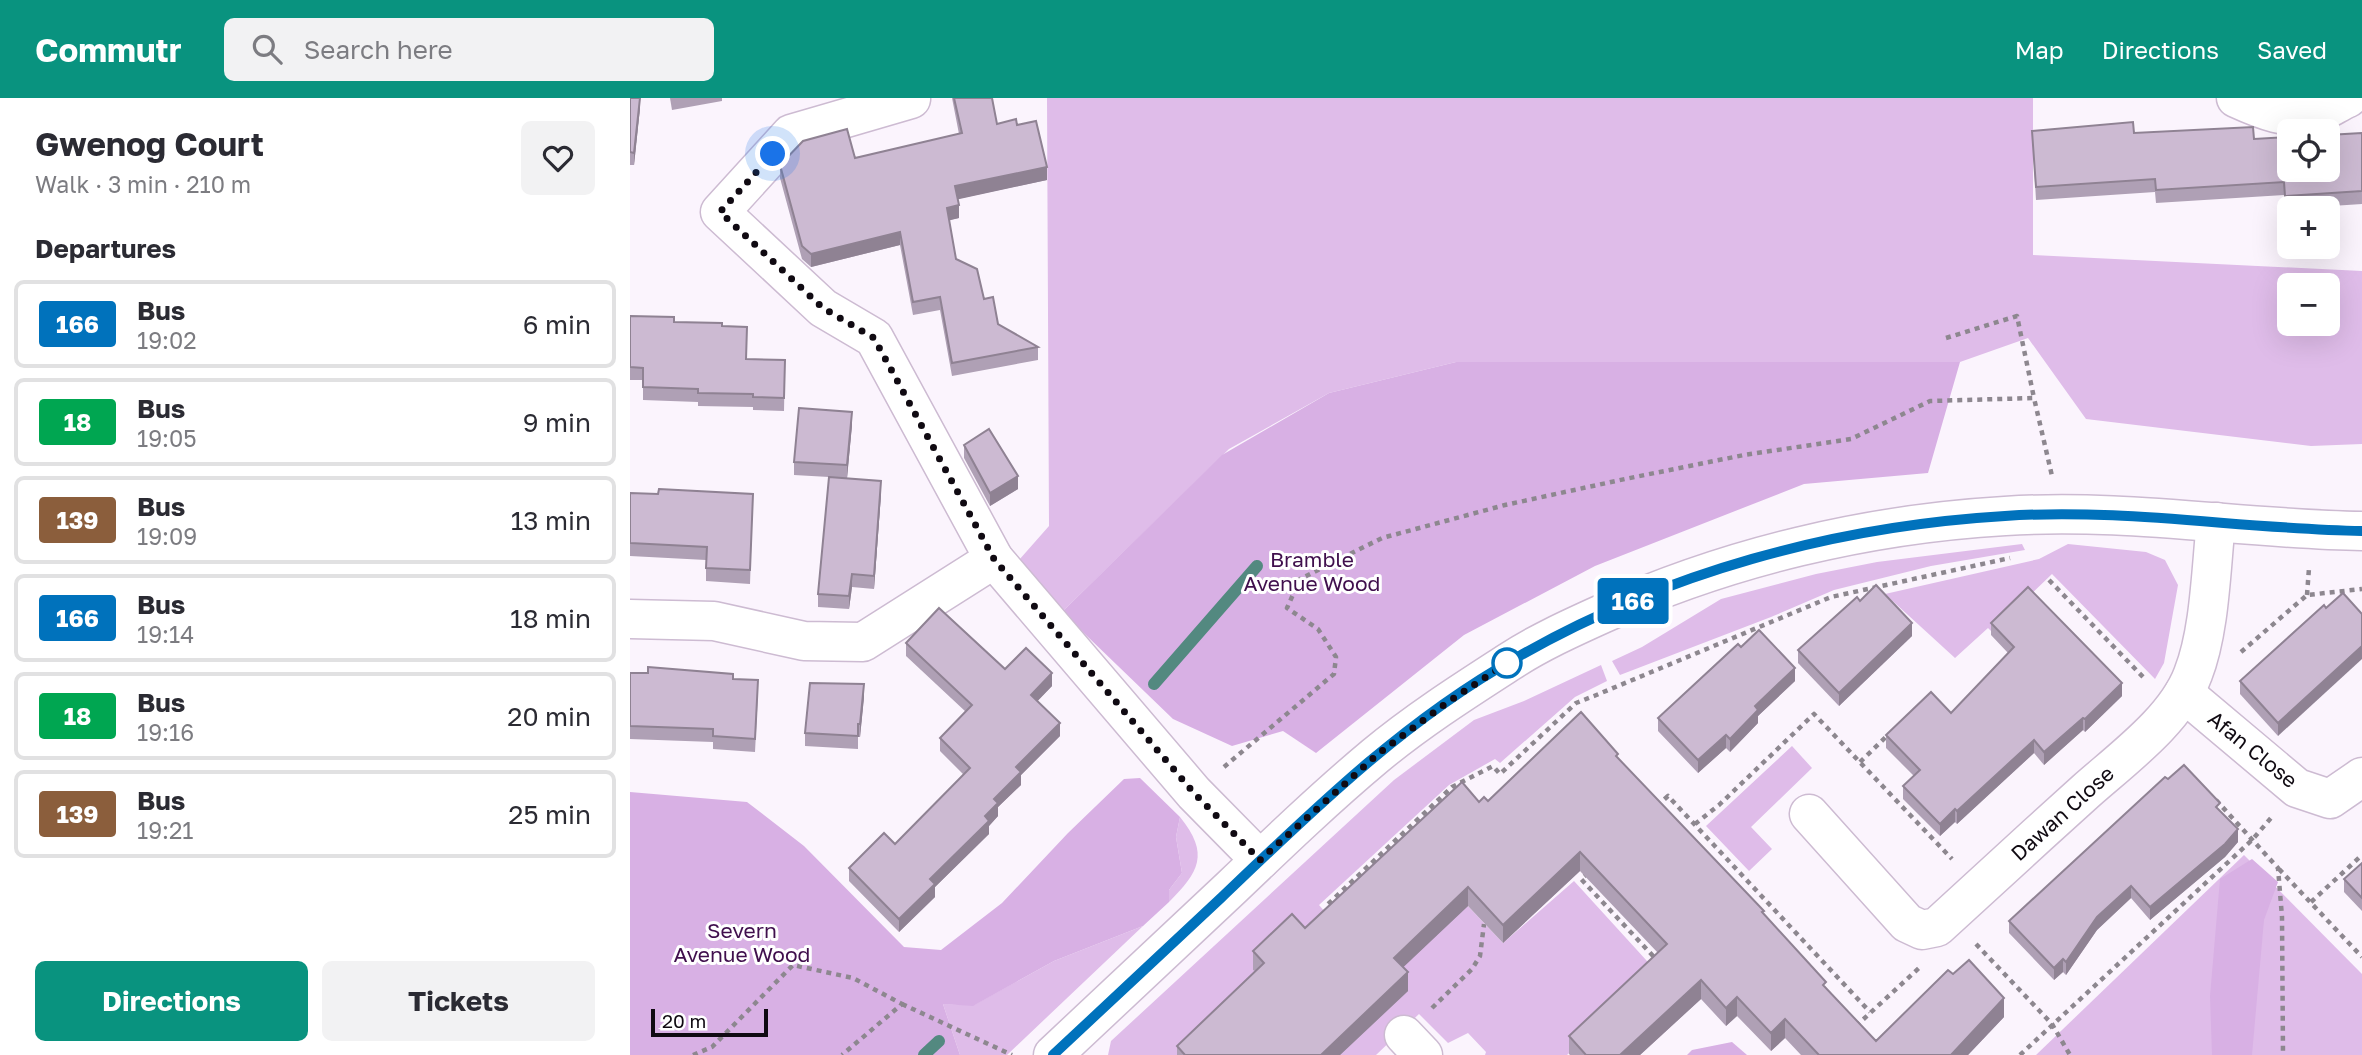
<!DOCTYPE html>
<html lang="en">
<head>
<meta charset="utf-8">
<style>
  body { margin:0; font-family:"Golos Text",sans-serif; background:#f2f2f3; color:#2b2b33; height:100vh; display:flex; flex-direction:column; font-size:26px; white-space:nowrap }
  * { box-sizing:border-box; margin:0 }
  p { font-size:23px; color:#7c7c81 }
  .icon { flex:none; width:38px; height:38px; fill:none; stroke:currentColor; stroke-width:2; stroke-linecap:round; stroke-linejoin:round }
  .map { position:relative; flex:1; overflow:hidden }
  .side { display:flex; flex-direction:column; background:#fff; width:630px }
  .side>* { flex:none }
  .badge { padding:0 14px; border-radius:5px; font-size:24px; line-height:46px }
  .fabs { position:absolute; left:1647px; top:21px; display:grid; gap:14px }
  .fabs a { display:grid; place-items:center; width:63px; height:63px; border-radius:10px; background:#fff; box-shadow:0 7px 28px #0002; font-size:35px }
  .scale { position:absolute; left:21px; bottom:18px; width:117px; box-sizing:border-box; padding-left:7px; border:4px solid #100a12; border-top:0; font-size:19px; line-height:24px; white-space:nowrap; color:#100a12; -webkit-text-stroke:5px #fff; paint-order:stroke }
  .you { position:absolute; width:35px; height:35px; margin:-18px; border:5px solid #fff; border-radius:50%; background:#1a73e8; box-shadow:0 0 0 10px #1a73e833 }
  .map>.badge { position:absolute; translate:-50% -50%; box-shadow:0 0 0 4px #fff }
  h2 { padding:0 35px; font-size:26px; line-height:63px }
  .round { display:grid; place-items:center; flex:none; width:74px; height:74px; border-radius:10px; background:#f2f2f3 }
  .summary { display:flex; align-items:center; justify-content:space-between; height:119px; padding:0 35px }
  h1 { font-size:33px; font-weight:700; line-height:52px }
  .cta { display:flex; gap:14px; margin-top:auto; padding:14px 35px }
  .cta a { flex:1; height:80px; border-radius:10px; background:#09937f; color:#fff; font-size:28px; font-weight:700; line-height:80px; text-align:center }
  .cta a+a { background:#f2f2f3; color:#2b2b33 }
  ul { padding:0; list-style:none }
  li { display:flex; align-items:center; gap:21px; height:88px; margin:0 14px 10px; padding:0 21px; border:4px solid #e1e1e2; border-radius:10px }
  li div { flex:1 }
  li b { display:block; font-size:26px }
  li em { font-style:normal }
  li .badge { min-width:77px; font-weight:700; text-align:center }
  header { display:flex; align-items:center; gap:42px; box-sizing:border-box; height:98px; padding:0 35px; background:#09937f; color:#fff }
  header strong { font-size:33px }
  nav { display:flex; gap:38px; margin-inline-start:auto; font-size:24px }
  .search { width:490px; height:63px; background:#f2f2f3; display:flex; align-items:center; gap:18px; box-sizing:border-box; padding:0 24px; border-radius:10px; color:#7c7c81; font-size:26px }
  main { display:flex; flex:1; min-height:0 }
  .map>svg:first-child { display:block }
  .green { fill:#dfbce9; fill-rule:evenodd }
  .forest { fill:#d8b0e4 }
  .lines { fill:none; stroke-linecap:round; stroke-linejoin:round }
  .stream { stroke:#538980; stroke-width:12 }
  .street-casing { stroke:#cdbbd2; stroke-width:41 }
  .path { stroke:#8d878f; stroke-width:4.5; stroke-dasharray:5 5; stroke-linecap:butt }
  .street { stroke:#fff; stroke-width:38 }
  .wall { fill:#afa0b5 }
  .shaded-wall { fill:#8f8293 }
  .building { fill:#ccbad2; stroke:#8f8293; stroke-width:2 }
  .line-casing { stroke:#fff; stroke-width:16 }
  .line { stroke:#0072bc; stroke-width:10 }
  .walk { stroke:#100a12; stroke-width:7; stroke-dasharray:0 12.6 }
  .stop-dot { fill:#fff; stroke:#0072bc; stroke-width:3.5 }
  .labels { text-anchor:middle; dominant-baseline:central; stroke-width:6; stroke-linejoin:round; paint-order:stroke }
  .park-label { font-size:21px; fill:#400f4d; stroke:#fff }
  .street-label { font-size:21px; fill:#100a12; stroke:#fff }
</style>
</head>
<body>
<header>
<strong>Commutr</strong>
<div class="search"><svg class="icon" aria-label="search" viewBox="0 0 24 24"><circle cx="10" cy="10" r="6"/><path d="M15 15l6 6"/></svg>Search here</div>
<nav><a>Map</a><a>Directions</a><a>Saved</a></nav>
</header>
<main>
<section class="side">
<div class="summary"><div><h1>Gwenog Court</h1><p>Walk · 3 min · 210 m</p></div><a class="round"><svg class="icon" aria-label="heart" viewBox="0 0 24 24"><path d="M12 20l-8-8c-3-5 5-10 8-4 3-6 11-1 8 4z"/></svg></a></div>
<h2>Departures</h2>
<ul>
<li><span class="badge" style="background:#0072bc;color:#fff">166</span><div><b>Bus</b><p>19:02</p></div><em>6 min</em></li>
<li><span class="badge" style="background:#00a651;color:#fff">18</span><div><b>Bus</b><p>19:05</p></div><em>9 min</em></li>
<li><span class="badge" style="background:#8b5e3c;color:#fff">139</span><div><b>Bus</b><p>19:09</p></div><em>13 min</em></li>
<li><span class="badge" style="background:#0072bc;color:#fff">166</span><div><b>Bus</b><p>19:14</p></div><em>18 min</em></li>
<li><span class="badge" style="background:#00a651;color:#fff">18</span><div><b>Bus</b><p>19:16</p></div><em>20 min</em></li>
<li><span class="badge" style="background:#8b5e3c;color:#fff">139</span><div><b>Bus</b><p>19:21</p></div><em>25 min</em></li>
</ul>
<div class="cta"><a>Directions</a><a>Tickets</a></div>
</section>
<div class="map">
<svg width="1732" height="957" viewBox="0 0 1732 957">
  <rect width="100%" height="100%" fill="#fbf4fd"/>
  <g class="green">
    <path d="M 417,0 L 1403,0 L 1403,157 L 1732,173 L 1732,346 L 1681,348 L 1456,321 L 1398,240 L 1330,264 L 826,264 L 699,295 L 599,351 L 432,514 L 389,462 L 419,428 ZM 1659,187 L 1698,187 L 1698,226 L 1659,226 Z"/>
    <polygon points="1392,446 1395,452 1301,468 1204,492 1141,519 990,577 982,563 1012,549 1091,501 1186,476 1247,464"/>
    <polygon points="1438,446 1516,454 1535,462 1548,487 1534,565 1525,581 1422,476 1362,534 1358,530 1325,560 1255,496 1409,461"/>
    <polygon points="971,567 977,583 945,599 870,665 865,661 819,687 689,807 703,823 556,957 478,957 481,943 764,682 844,622 894,603"/>
    <polygon points="1162,648 1182,670 1121,729 1142,751 1119,773 1076,728"/>
    <path d="M 550,719 C 580,756 569,774 539,804 L 539,792 L 552,775 L 546,739 Z"/>
    <polygon points="1614,757 1732,876 1732,957 1406,957"/>
    <polygon points="944,783 1027,874 937,957 855,957 856,954 838,935 818,945 789,916 746,957 683,957 835,805 873,845"/>
    <polygon points="513,828 377,957 330,957 313,906 344,907 424,863"/>
  </g>
  <g class="forest">
    <polygon points="826,264 1330,264 1298,375 1174,386 965,468 834,537 686,655 653,633 602,648 543,621 432,514 592,357 699,295"/>
    <polygon points="510,680 550,719 546,739 552,775 539,792 539,804 513,828 424,863 343,908 313,906 330,957 0,957 0,694 117,704 174,748 274,849 311,852 372,805 438,735 494,681"/>
    <polygon points="1622,761 1648,784 1634,822 1622,957 1582,957 1580,898 1590,781"/>
    <polygon points="1102,944 1117,957 1057,957 1062,952"/>
  </g>
  <g class="lines">
    <g class="stream">
      <polyline points="524,586 627,468"/>
      <polyline points="294,957 309,943"/>
    </g>
    <defs>
      <g id="street">
        <path d="M 1606,0 C 1630,11 1660,24 1688,15 C 1698,12 1708,4 1718,0"/>
        <polyline points="281,1 161,36 90,114 193,210 244,240 364,461 564,695 630,762"/>
        <polyline points="0,521 84,523 174,543 233,544 364,461"/>
        <polyline points="1554,595 1667,690 1700,701 1732,679"/>
        <path d="M 1179,716 L 1277,825 L 1292,832 L 1307,829 C 1356,784 1406,738 1456,693 C 1492,661 1546,622 1563,576 C 1580,533 1581,470 1586,424"/>
        <polyline points="774,937 793,957"/>
        <path d="M 423,957 C 483,901 543,845 602,789 C 649,744 696,699 745,658 C 787,623 834,593 879,564 C 908,545 941,530 972,516 C 1098,459 1237,426 1375,418 C 1494,410 1613,431 1732,433"/>
      </g>
    </defs>
    <use href="#street" class="street-casing"/>
    <g class="path">
      <polyline points="1316,240 1387,218 1404,300"/>
      <polyline points="1419,482 1515,581"/>
      <polyline points="1677,497 1679,470"/>
      <polyline points="1611,554 1677,497 1732,491"/>
      <polyline points="1230,664 1259,636"/>
      <polyline points="594,669 704,576 706,559 688,531 657,510 670,481 752,440 875,407 995,381 1114,357 1221,341 1300,303 1404,300 1422,378"/>
      <polyline points="1586,702 1648,770 1652,819 1653,957"/>
      <polyline points="1027,708 1038,698 1240,914"/>
      <polyline points="1065,726 1089,707 1184,616 1322,761"/>
      <polyline points="1649,771 1732,859"/>
      <polyline points="958,775 951,781 1024,859"/>
      <polyline points="1681,804 1732,757"/>
      <polyline points="701,813 696,808 822,689 863,668 870,676 946,605 964,598 1201,499 1380,460"/>
      <polyline points="1346,846 1422,926 1440,957"/>
      <polyline points="272,906 382,957"/>
      <polyline points="802,910 842,871 850,858 854,826"/>
      <polyline points="1226,928 1289,870"/>
      <polyline points="63,957 82,949 163,867 223,880 272,906 212,957"/>
      <polyline points="1390,957 1622,742 1641,720"/>
    </g>
    <use href="#street" class="street"/>
  </g>
  <g class="wall">
    <polygon points="0,0 10,10 4,67 0,67"/>
    <polygon points="40,0 92,0 92,3 42,12"/>
    <polygon points="322,0 362,0 367,26 387,27 417,82 327,101 329,120 319,122 326,161 354,201 368,226 408,249 408,262 322,278 310,212 283,217 270,147 181,169 172,161 150,80 150,67 225,60 329,36"/>
    <polygon points="1402,33 1504,35 1624,41 1732,35 1732,106 1655,111 1654,97 1526,105 1525,94 1406,102"/>
    <polygon points="0,218 44,224 92,228 116,261 155,262 154,313 123,312 123,309 68,308 68,304 13,302 13,282 0,282"/>
    <polygon points="222,327 217,380 251,396 244,491 222,489 219,511 188,509 188,496 199,379 164,377 164,364"/>
    <polygon points="334,347 388,391 360,408 334,360"/>
    <polygon points="0,395 28,396 123,396 120,486 76,483 76,462 0,458"/>
    <polygon points="1230,503 1282,538 1209,608 1168,565 1168,552"/>
    <polygon points="1696,510 1648,638 1610,596 1610,583"/>
    <polygon points="1361,525 1492,598 1455,634 1453,632 1414,667 1404,655 1327,726 1325,724 1310,738 1273,701 1273,688 1284,678 1256,650 1256,637 1321,615 1378,555 1361,537"/>
    <polygon points="276,545 375,571 422,588 407,603 430,638 391,677 391,687 368,709 368,718 359,728 359,736 305,789 305,799 269,834 219,783 219,770 265,746 334,677 310,653 310,640 336,614 276,558"/>
    <polygon points="1111,549 1165,583 1128,618 1128,625 1100,654 1096,650 1068,675 1028,633 1028,620"/>
    <polygon points="0,575 103,581 128,595 125,654 83,651 83,644 0,641"/>
    <polygon points="234,599 230,639 228,639 228,651 175,648 175,635"/>
    <polygon points="988,660 1134,816 1196,890 1246,943 1323,876 1374,919 1338,957 1171,957 1155,940 1141,953 1107,918 1096,928 1071,901 1010,957 940,957 939,956 939,938 1028,855 950,773 873,845 838,808 773,869 778,893 710,957 547,957 547,948 625,873 623,872 623,853 675,830 849,704 858,703"/>
    <polygon points="1538,681 1590,713 1608,744 1595,759 1520,822 1501,800 1467,832 1436,877 1433,874 1424,882 1379,835 1379,823"/>
    <polygon points="1732,765 1732,813 1714,794 1714,781"/>
  </g>
  <g class="shaded-wall">
    <polygon points="10,0 10,10 4,67 4,55"/>
    <polygon points="417,69 417,82 325,102 325,88"/>
    <polygon points="329,107 329,120 317,123 317,110"/>
    <polygon points="270,134 270,147 181,169 181,156"/>
    <polygon points="222,314 222,327 217,380 217,367"/>
    <polygon points="388,378 388,391 360,408 360,395"/>
    <polygon points="251,383 251,396 244,491 244,478"/>
    <polygon points="222,476 222,489 219,511 219,498"/>
    <polygon points="1282,525 1282,538 1209,608 1209,595"/>
    <polygon points="1732,548 1732,561 1648,638 1648,625"/>
    <polygon points="1165,570 1165,583 1128,618 1128,625 1100,654 1100,641 1125,608"/>
    <polygon points="422,575 422,588 401,610 401,597"/>
    <polygon points="1492,585 1492,598 1455,634 1455,621"/>
    <polygon points="234,586 234,599 230,639 230,626"/>
    <polygon points="1453,620 1453,632 1414,667 1414,654"/>
    <polygon points="430,625 430,638 391,677 391,687 368,709 368,718 359,728 359,736 305,789 305,799 269,834 269,821 300,781 355,718 364,701 386,669"/>
    <polygon points="1096,637 1096,650 1068,675 1068,662"/>
    <polygon points="1404,642 1404,655 1327,726 1327,713"/>
    <polygon points="1325,711 1325,724 1310,738 1310,726"/>
    <polygon points="1608,731 1608,744 1595,759 1520,822 1520,809"/>
    <polygon points="950,754 950,773 873,845 873,827"/>
    <polygon points="1501,788 1501,800 1467,832 1436,877 1436,864 1467,819"/>
    <polygon points="838,789 838,808 764,878 764,860"/>
    <polygon points="1433,861 1433,874 1424,882 1424,870"/>
    <polygon points="778,874 778,893 710,957 691,957"/>
    <polygon points="1071,882 1071,901 1010,957 990,957"/>
    <polygon points="1107,899 1107,918 1096,928 1096,910"/>
    <polygon points="1374,900 1374,919 1338,957 1321,957"/>
    <polygon points="1155,921 1155,940 1141,953 1141,935"/>
  </g>
  <g class="building">
    <polygon points="0,0 10,0 4,55 0,54"/>
    <polygon points="324,0 362,0 367,26 386,21 387,27 406,23 417,69 325,88 329,107 317,110 326,161 347,171 354,201 363,199 368,226 408,249 322,265 310,199 283,204 270,134 181,156 172,148 150,67 173,43 217,31 225,60 332,35"/>
    <polygon points="1503,24 1504,35 1623,29 1624,41 1659,39 1659,72 1698,72 1698,37 1732,35 1732,93 1655,98 1654,84 1526,92 1525,81 1406,89 1402,33"/>
    <polygon points="0,218 44,219 44,224 92,225 92,228 117,229 116,261 155,262 154,300 123,299 123,296 68,295 68,291 13,289 13,270 0,269"/>
    <polygon points="169,310 222,314 217,367 164,364"/>
    <polygon points="359,331 388,378 360,395 334,347"/>
    <polygon points="199,379 251,383 244,478 222,476 219,498 188,496"/>
    <polygon points="29,391 123,396 120,472 76,470 77,449 0,445 0,395 28,396"/>
    <polygon points="1246,487 1282,525 1209,595 1168,552 1227,499 1230,503"/>
    <polygon points="1398,489 1492,585 1455,621 1453,620 1414,654 1404,642 1327,713 1325,711 1310,726 1273,688 1290,672 1256,637 1301,594 1321,615 1384,549 1361,525"/>
    <polygon points="1713,495 1732,516 1732,548 1648,625 1610,583 1694,507 1696,510"/>
    <polygon points="309,510 375,571 396,550 422,575 401,597 430,625 386,669 391,674 364,701 368,705 355,718 359,723 300,781 305,786 269,821 219,770 254,735 265,746 340,670 310,640 342,607 276,545"/>
    <polygon points="1129,532 1165,570 1125,608 1128,612 1100,641 1096,637 1068,662 1028,620 1108,546 1111,549"/>
    <polygon points="18,569 103,576 103,581 128,582 125,641 83,638 83,631 0,628 0,575 18,575"/>
    <polygon points="180,585 234,586 230,626 228,626 228,638 175,635"/>
    <polygon points="951,614 988,656 986,658 1134,813 1132,814 1196,884 1193,887 1246,943 1318,872 1323,876 1339,862 1374,900 1321,957 1189,957 1155,921 1141,935 1107,899 1096,910 1071,882 990,957 956,957 939,938 1037,846 950,754 873,827 838,789 764,860 778,874 691,957 555,957 547,948 634,865 623,853 662,816 675,830 832,684 849,704 854,699 858,703"/>
    <polygon points="1554,667 1590,705 1586,709 1608,731 1595,746 1520,809 1501,788 1467,819 1436,864 1433,861 1424,870 1379,823 1535,679 1538,681"/>
    <polygon points="1732,765 1732,800 1714,781"/>
  </g>
  <g class="lines">
    <defs>
      <path id="line" d="M 423,957 C 479,904 536,852 592,799 C 683,712 775,622 886,560 C 1034,475 1205,428 1375,418 C 1494,410 1613,431 1732,433"/>
    </defs>
    <use href="#line" class="line-casing"/>
    <use href="#line" class="line"/>
    <polyline class="walk" points="143,56 90,114 193,210 244,240 364,461 564,695 630,762 748,656 815,606 883,561 877,565"/>
  </g>
  <circle class="stop-dot" cx="877" cy="565" r="14"/>
  <g class="labels">
    <g class="park-label">
      <text x="682" y="461">Bramble<tspan x="682" dy="24">Avenue Wood</tspan></text>
      <text x="112" y="832">Severn<tspan x="112" dy="24">Avenue Wood</tspan></text>
    </g>
    <g class="street-label">
      <text transform="translate(1623 651) rotate(39)">Afan Close</text>
      <text transform="translate(1432 715) rotate(-42)">Dawan Close</text>
    </g>
  </g>
</svg>
<div class="fabs">
<a><svg class="icon" aria-label="locate" viewBox="0 0 24 24"><circle cx="12" cy="12" r="6"/><path d="M12 2v4M12 18v4M2 12h4M18 12h4"/></svg></a>
<a>+</a>
<a>−</a>
</div>
<div class="scale">20 m</div>
<div class="you" style="left:143px;top:56px"></div>
<b class="badge" style="left:1003px;top:503px;background:#0072bc;color:#fff">166</b>
</div>
</main>
</body>
</html>
